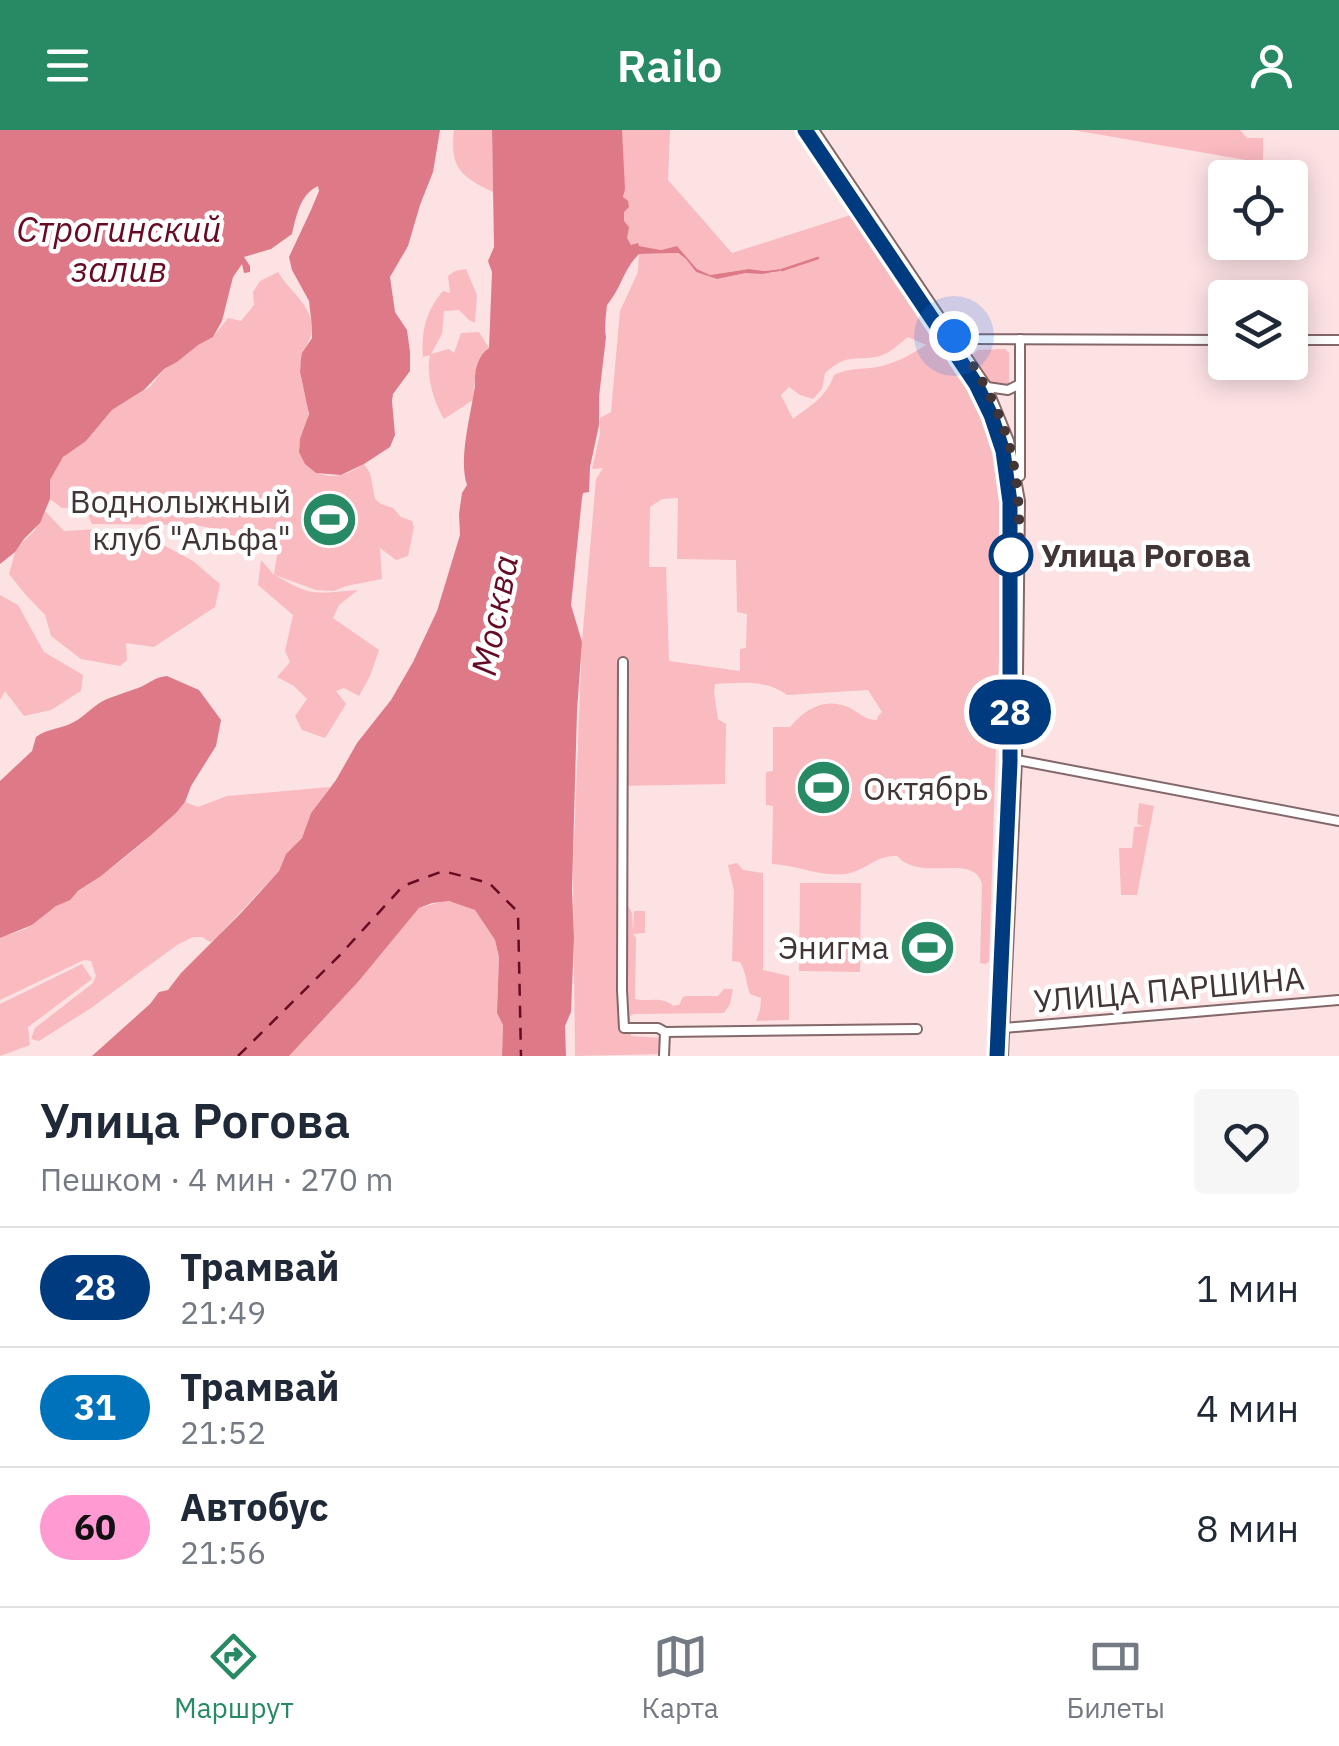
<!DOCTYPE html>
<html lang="ru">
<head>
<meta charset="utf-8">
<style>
  body { margin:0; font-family:"IBM Plex Sans",sans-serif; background:#f6f6f7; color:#1f2937; height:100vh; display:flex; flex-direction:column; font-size:38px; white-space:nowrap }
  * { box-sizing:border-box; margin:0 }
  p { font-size:32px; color:#747a83 }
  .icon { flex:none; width:55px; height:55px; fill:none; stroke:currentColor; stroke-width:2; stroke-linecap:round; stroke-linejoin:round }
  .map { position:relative; height:926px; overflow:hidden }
  .drawer { display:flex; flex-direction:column; background:#fff; flex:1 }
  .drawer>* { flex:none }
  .badge { padding:0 20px; border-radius:32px; font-size:35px; line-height:65px }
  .buttons { position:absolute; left:1208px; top:30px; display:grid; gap:20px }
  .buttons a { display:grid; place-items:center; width:100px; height:100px; border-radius:10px; background:#fff; box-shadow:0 5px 25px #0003; font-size:50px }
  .you { position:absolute; width:50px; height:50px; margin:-25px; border:8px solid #fff; border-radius:50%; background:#1a73e8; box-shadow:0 0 0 15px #1a73e833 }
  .map>.badge { position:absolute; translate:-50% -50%; box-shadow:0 0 0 5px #fff }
  .round { display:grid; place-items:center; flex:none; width:105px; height:105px; border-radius:10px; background:#f6f6f7 }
  .headline { display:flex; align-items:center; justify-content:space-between; height:170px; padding:0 40px }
  h1 { font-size:48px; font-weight:600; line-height:75px }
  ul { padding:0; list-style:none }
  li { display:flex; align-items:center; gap:30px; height:120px; padding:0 40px; border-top:2px solid #e0e1e3 }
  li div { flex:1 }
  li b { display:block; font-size:38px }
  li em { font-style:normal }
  li .badge { min-width:110px; font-weight:700; text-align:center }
  header { display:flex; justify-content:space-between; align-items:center; height:130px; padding:0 40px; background:#288a64; color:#fff; font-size:45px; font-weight:600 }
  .dock { display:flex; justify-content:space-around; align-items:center; height:140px; border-top:2px solid #e0e1e3; background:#fff; font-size:28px; color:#747a83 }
  .dock a { display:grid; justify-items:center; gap:5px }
  .dock .on { color:#288a64 }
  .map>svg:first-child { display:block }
  .green { fill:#f9bac0; fill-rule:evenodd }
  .water { fill:#de7a87 }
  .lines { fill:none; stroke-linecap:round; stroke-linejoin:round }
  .stream { stroke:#de7a87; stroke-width:2.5 }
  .ferry { stroke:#670a24; stroke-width:2.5; stroke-dasharray:12 10; stroke-linecap:butt }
  .minor-casing { stroke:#836769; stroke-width:12 }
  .minor { stroke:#fff; stroke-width:8 }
  .tram { stroke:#675758; stroke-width:2.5 }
  .line-casing { stroke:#fff; stroke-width:22 }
  .line { stroke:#003b80; stroke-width:15 }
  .walk { stroke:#423536; stroke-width:10; stroke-dasharray:0 18 }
  .stop-dot { fill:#fff; stroke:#003b80; stroke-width:5 }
  .labels { text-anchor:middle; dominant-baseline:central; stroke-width:9; stroke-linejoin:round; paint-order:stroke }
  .poi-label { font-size:32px; fill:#423536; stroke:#fff; text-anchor:end }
  .stop-label { font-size:32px; font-weight:bold; fill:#423536; stroke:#fff; text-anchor:start }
  .street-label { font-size:32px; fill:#423536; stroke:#fff }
  .water-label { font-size:35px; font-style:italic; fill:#670a24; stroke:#fff }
</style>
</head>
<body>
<header><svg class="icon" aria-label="menu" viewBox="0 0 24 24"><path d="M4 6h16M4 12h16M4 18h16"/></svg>Railo<svg class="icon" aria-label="person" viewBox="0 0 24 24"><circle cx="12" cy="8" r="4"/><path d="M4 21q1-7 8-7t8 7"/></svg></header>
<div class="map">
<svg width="1339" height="926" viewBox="0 0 1339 926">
  <rect width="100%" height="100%" fill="#fde2e4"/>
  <g class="green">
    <path d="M 454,0 L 492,0 L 493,62 C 461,47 449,37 454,0 Z"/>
    <path d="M 622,0 L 670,0 L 668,50 L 732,123 L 854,84 L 972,257 L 991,301 L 1004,363 L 1006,478 L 999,523 L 989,832 L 985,834 L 980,833 L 982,754 C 974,722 921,753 897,726 C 875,725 866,741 845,744 C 820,747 797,735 772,734 L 773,676 L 766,675 L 766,642 L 773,641 L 773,597 L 790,597 C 805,579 824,567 848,577 C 859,582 864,590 877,590 L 878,586 L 882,582 L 868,560 L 787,565 C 766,549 741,553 715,554 L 714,563 L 718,589 L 726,594 L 725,654 L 618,656 L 619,713 L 624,727 L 628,728 L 628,776 L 632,783 L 633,802 L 634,781 L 645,781 L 645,803 L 633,804 L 636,808 L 635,869 C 645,872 657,867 667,872 C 679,877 666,876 679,875 L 683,867 L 687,866 L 718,866 L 724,859 L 733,859 L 730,874 L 724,883 L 634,884 L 630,886 L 631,906 L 663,908 L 663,924 L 575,926 L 573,738 L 582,512 L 596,349 L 603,338 L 592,339 L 600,304 L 600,288 L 611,282 L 620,181 L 638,142 L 639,124 L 677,123 L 686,129 L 696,142 L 717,149 L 746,143 L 772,143 L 780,139 L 765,141 L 749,139 L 710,145 L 697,139 L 677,116 L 661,120 L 631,115 L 627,109 L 627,102 L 624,91 ZM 908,207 L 926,215 C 912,224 898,232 882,236 C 865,240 850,237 834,245 C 825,269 812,274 793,289 L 781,265 L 789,257 L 800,265 L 813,269 L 822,259 L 825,243 C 849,222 853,232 880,226 C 890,223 899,214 908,207 ZM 678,368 L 677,429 L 736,430 L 737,482 L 747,484 L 746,518 L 740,519 L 740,541 L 669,531 L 666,437 L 649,437 L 650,377 L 662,369 Z"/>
    <polygon points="1073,0 1240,0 1247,8 1263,8 1263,33"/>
    <path d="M 466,139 L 477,165 L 475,193 L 469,190 L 459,180 L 444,181 L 442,204 L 431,224 L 449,219 L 454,223 L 461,203 L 479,202 L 489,218 C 472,230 476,251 473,270 L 444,289 C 433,270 426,246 430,225 L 423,227 C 421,201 426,181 443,161 L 450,163 L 448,146 L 455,141 Z"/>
    <path d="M 278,142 C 287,158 304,169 310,187 C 317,205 304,215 301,232 C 297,250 310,268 308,286 C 307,296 301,305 299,316 C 302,337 319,349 341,345 C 348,344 357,338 364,334 L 370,343 L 375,369 L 381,374 L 393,378 L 401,387 L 412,391 L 414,397 L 408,426 L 396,430 L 380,418 L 382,449 L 346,456 L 334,461 L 316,460 L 275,445 C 313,468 316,463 358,460 L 339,475 L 333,488 L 379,520 L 370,546 L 359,566 L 344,558 L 336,561 L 346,574 L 325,608 L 302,600 L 295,586 L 307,569 L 294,556 L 277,547 L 290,532 L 285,521 L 293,485 L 258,455 L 261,430 L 274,445 L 281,397 L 236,413 L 221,400 L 195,395 L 92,394 L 84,377 L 62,378 L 50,369 L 50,350 L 59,333 L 68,321 L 86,311 L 112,280 L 150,257 L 164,239 L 177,232 L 198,214 L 213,207 L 228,188 L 241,191 L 254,175 L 253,162 L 260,151 Z"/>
    <polygon points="1005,219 1009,223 1009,256 989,255 971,226 978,220"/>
    <polygon points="45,381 64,401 100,399 120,410 156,411 193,431 220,454 215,477 154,517 126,513 127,530 120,536 81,529 51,506 45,485 25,464 9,444 16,419 35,400"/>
    <polygon points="0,465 18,475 44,522 83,545 81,561 51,580 24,586 5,561 0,570"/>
    <path d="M 330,657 L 311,683 L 302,708 L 286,724 L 279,741 L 215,809 L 210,812 L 202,807 L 193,807 L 177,815 L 91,878 L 39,911 L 31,909 L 35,898 L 93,853 L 96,846 L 91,831 L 84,830 L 0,870 L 0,808 C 9,804 20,802 29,797 C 38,792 44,784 53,778 C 98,750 149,712 185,672 L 198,677 L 227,666 Z"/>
    <polygon points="1139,673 1154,676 1137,765 1121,765 1119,718 1132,718 1134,697 1144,696 1137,694"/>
    <path d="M 737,733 L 743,740 L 763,743 L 763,840 L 789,846 L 789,890 L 756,891 L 760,880 L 761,868 L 750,864 C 746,853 746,842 740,832 L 732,831 L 734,761 L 728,735 Z"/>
    <polygon points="800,753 861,753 860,842 799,841"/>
    <polygon points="444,771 457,772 475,780 495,810 499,827 497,883 503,895 502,926 289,926 358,852 419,778"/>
    <polygon points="82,834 92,849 28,897 30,915 0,926 0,874"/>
  </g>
  <g class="water">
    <path d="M 0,0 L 440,0 L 433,42 L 420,75 L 408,116 L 390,147 L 395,182 L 407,200 L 410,222 L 410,241 L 393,264 L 392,271 L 395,305 L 390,317 L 364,334 L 341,345 L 316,343 L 305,334 L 299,322 L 300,309 L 309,284 L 300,242 L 301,229 L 302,223 L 312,208 L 312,197 L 309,171 L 292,140 L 289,127 L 311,80 L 319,61 L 318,56 C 300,64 296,87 292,104 L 271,119 L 244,127 L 250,136 L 250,142 L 244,143 L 242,134 L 233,147 L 222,191 L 213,207 L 198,215 L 177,232 L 164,239 L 144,260 L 112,280 L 86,311 L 63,327 L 50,350 L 50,369 L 40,393 L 24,409 L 15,422 L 0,434 Z"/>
    <path d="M 492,0 L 622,0 L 625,59 L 623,67 L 628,71 L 629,77 L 624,82 L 624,91 L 629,97 L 627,108 L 631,115 L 638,113 L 639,116 L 661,120 L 677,116 L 697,139 L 710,145 L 749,139 L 765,141 L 781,139 L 780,141 L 762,144 L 746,143 L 717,149 L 696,142 L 686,129 L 678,123 L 639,124 C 623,140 622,157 607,175 C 606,185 604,199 606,207 L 599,267 L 599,295 L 590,337 L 589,362 L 583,363 L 582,368 L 571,475 L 582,512 L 577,580 L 572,760 L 574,808 L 571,882 L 565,896 L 566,926 L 502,926 L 503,895 L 497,883 L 499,827 L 495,810 L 475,780 L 449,771 L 432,773 L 419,778 L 358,852 L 289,926 L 92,926 L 150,874 L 159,862 L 168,860 L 181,843 L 241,783 L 279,741 L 286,724 L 302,708 L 311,683 L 336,650 L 357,613 L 391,570 L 413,532 L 437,481 L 460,405 L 459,384 L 462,363 L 467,355 C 458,329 471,284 475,256 C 474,242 477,226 489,218 L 492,142 L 488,131 L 494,117 Z"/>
    <path d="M 167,546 L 199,560 L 221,590 L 216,616 L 191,656 L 185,672 L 176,683 L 149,707 L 101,746 L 78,761 L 70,770 L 56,776 L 32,795 L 0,808 L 0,651 L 32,621 L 36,607 C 48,598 62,599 74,592 C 85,586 96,573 107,569 C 117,565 127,562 138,558 C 149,554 154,547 167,546 Z"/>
  </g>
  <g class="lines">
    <polyline class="stream" points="782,140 818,128"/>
    <polyline class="ferry" points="238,926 340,825 403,756 443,741 489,753 518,782 521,926"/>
    <defs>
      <g id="minor">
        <polyline points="814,0 987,257 1009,311 1020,371 1017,630 1003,926"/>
        <polyline points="953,206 977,209 1225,210"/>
        <polyline points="1290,210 1339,210"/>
        <polyline points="987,257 1008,260 1020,254"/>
        <polyline points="1020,346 1020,209"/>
        <polyline points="623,532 622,860 624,898 658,898 665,902 917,899"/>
        <polyline points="1017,630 1339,691"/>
        <polyline points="1004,898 1339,870"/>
        <polyline points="664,926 665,902"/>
      </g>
    </defs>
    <use href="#minor" class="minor-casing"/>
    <use href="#minor" class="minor"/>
    <polyline class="tram" points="805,0 967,238 985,270 997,301 1003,321 1010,372 1009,632 997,926"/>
  </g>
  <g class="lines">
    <defs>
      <polyline id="line" points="805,0 976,254 991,285 1003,321 1010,372 1010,632 997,926"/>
    </defs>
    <use href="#line" class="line-casing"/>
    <use href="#line" class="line"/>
    <path class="walk" d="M 954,206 C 1007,284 1022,330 1019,426 L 1011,425"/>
  </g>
  <defs>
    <symbol id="stadium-disc" viewBox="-11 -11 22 22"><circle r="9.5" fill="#288a64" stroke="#fff"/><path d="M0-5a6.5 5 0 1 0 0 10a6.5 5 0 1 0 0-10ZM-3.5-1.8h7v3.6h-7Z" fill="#fff"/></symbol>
  </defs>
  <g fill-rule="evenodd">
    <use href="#stadium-disc" x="298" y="358" width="63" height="63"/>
    <use href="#stadium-disc" x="792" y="626" width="63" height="63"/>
    <use href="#stadium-disc" x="896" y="786" width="63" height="63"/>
  </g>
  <circle class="stop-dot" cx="1011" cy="425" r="20"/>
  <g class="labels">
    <g class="poi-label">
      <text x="291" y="371">Воднолыжный<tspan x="291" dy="37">клуб "Альфа"</tspan></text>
      <text x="863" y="658" text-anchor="start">Октябрь</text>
      <text x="889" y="817">Энигма</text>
    </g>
    <g class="stop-label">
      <text x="1041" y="425">Улица Рогова</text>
    </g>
    <g class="street-label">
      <text transform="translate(1169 859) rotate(-5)">УЛИЦА ПАРШИНА</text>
    </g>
    <g class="water-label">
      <text x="119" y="99">Строгинский<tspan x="119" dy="40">залив</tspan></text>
      <text transform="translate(494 485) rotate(-79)">Москва</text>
    </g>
  </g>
</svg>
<div class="buttons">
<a><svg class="icon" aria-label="locate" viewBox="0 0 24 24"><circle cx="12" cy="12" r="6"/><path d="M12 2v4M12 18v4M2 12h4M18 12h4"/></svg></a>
<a><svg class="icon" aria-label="layers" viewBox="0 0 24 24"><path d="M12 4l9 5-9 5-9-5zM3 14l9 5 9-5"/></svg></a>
</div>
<div class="you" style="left:954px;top:206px"></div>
<b class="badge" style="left:1010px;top:582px;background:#003b80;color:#fff">28</b>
</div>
<section class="drawer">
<div class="headline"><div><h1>Улица Рогова</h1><p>Пешком · 4 мин · 270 m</p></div><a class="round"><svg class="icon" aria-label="heart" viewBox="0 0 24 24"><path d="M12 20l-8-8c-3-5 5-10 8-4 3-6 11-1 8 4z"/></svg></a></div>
<ul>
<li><span class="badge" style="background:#003b80;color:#fff">28</span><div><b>Трамвай</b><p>21:49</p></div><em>1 мин</em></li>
<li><span class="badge" style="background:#0072bc;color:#fff">31</span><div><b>Трамвай</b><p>21:52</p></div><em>4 мин</em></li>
<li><span class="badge" style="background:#ff9ad2;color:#111">60</span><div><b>Автобус</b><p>21:56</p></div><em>8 мин</em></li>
</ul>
</section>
<nav class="dock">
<a class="on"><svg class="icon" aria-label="directions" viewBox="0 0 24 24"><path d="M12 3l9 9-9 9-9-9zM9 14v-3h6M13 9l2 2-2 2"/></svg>Маршрут</a>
<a><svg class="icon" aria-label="map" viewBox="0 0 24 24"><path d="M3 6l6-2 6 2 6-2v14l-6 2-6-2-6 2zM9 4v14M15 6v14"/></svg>Карта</a>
<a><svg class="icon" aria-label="tickets" viewBox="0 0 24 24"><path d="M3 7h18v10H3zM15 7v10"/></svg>Билеты</a>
</nav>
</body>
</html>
